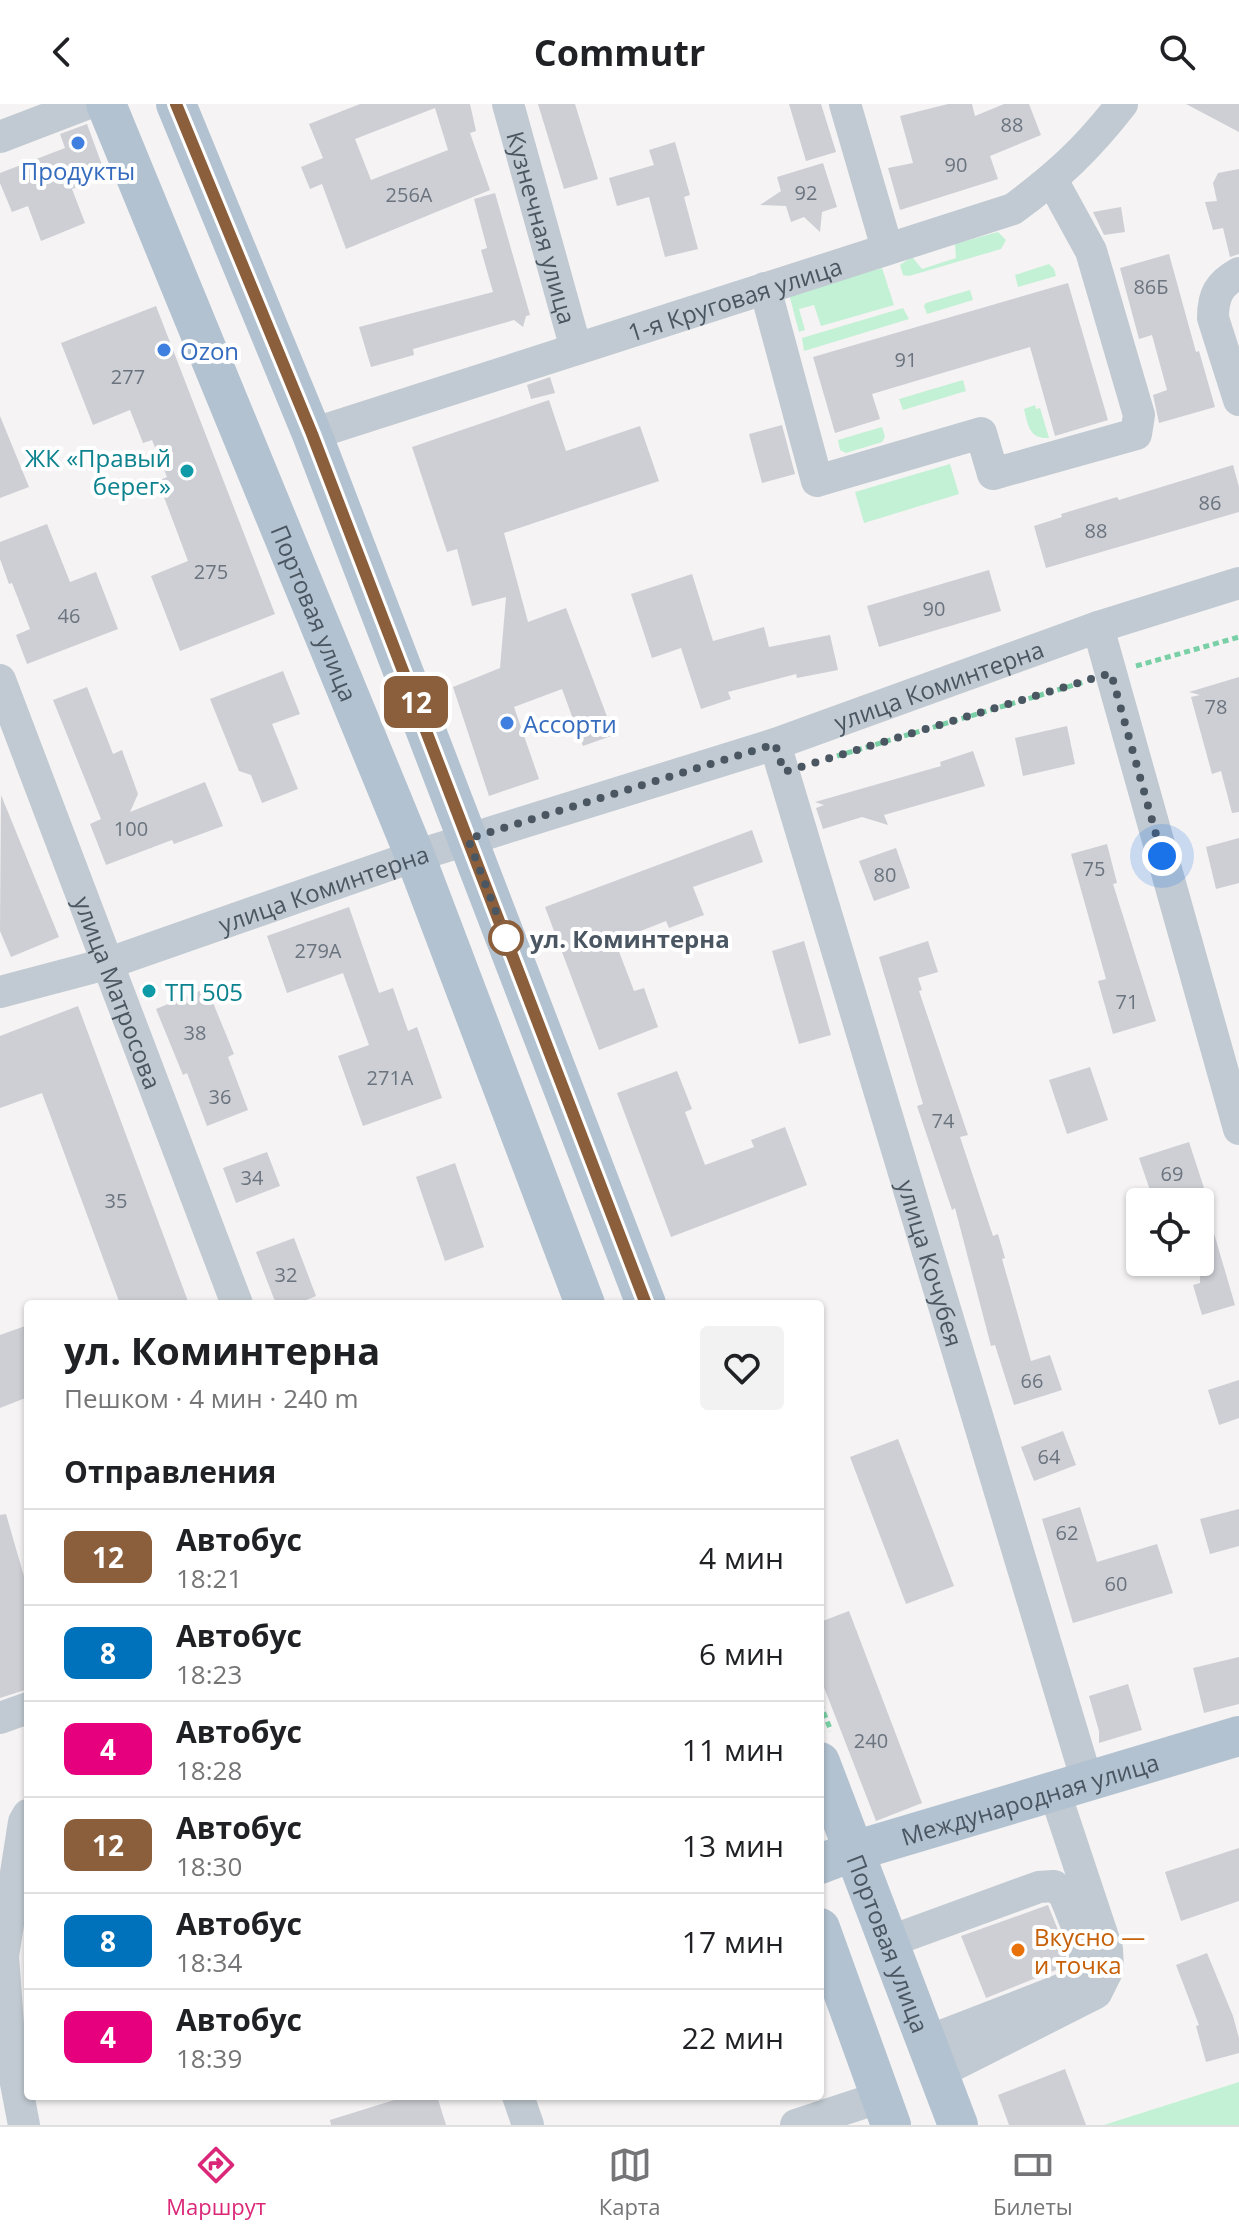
<!DOCTYPE html>
<html lang="ru">
<head>
<meta charset="utf-8">
<style>
  body { margin:0; font-family:"Open Sans",sans-serif; background:#f2f2f2; color:#202124; height:100vh; display:flex; flex-direction:column; font-size:30px; white-space:nowrap }
  * { box-sizing:border-box; margin:0 }
  p { font-size:26px; color:#757577 }
  .icon { flex:none; width:44px; height:44px; fill:none; stroke:currentColor; stroke-width:2; stroke-linecap:round; stroke-linejoin:round }
  .map { position:relative; flex:1; overflow:hidden }
  .sheet { position:absolute; left:24px; top:1196px; width:800px; height:800px; display:flex; flex-direction:column; background:#fff; border-radius:8px; box-shadow:0 2px 6px #0004 }
  .sheet>* { flex:none }
  .badge { padding:0 16px; border-radius:12px; font-size:28px; line-height:52px }
  .controls { position:absolute; left:1126px; top:1084px; display:grid; gap:16px }
  .controls a { display:grid; place-items:center; width:88px; height:88px; border-radius:8px; background:#fff; box-shadow:0 2px 6px #0004; font-size:40px }
  .you { position:absolute; width:40px; height:40px; margin:-20px; border:6px solid #fff; border-radius:50%; background:#1a73e8; box-shadow:0 0 0 12px #1a73e833 }
  .map>.badge { position:absolute; translate:-50% -50%; box-shadow:0 0 0 4px #fff }
  h2 { padding:0 40px; font-size:30px; line-height:72px }
  .round { display:grid; place-items:center; flex:none; width:84px; height:84px; border-radius:8px; background:#f2f2f2 }
  .overview { display:flex; align-items:center; justify-content:space-between; height:136px; padding:0 40px }
  h1 { font-size:38px; font-weight:700; line-height:60px }
  ul { padding:0; list-style:none }
  li { display:flex; align-items:center; gap:24px; height:96px; padding:0 40px; border-top:2px solid #e0e0e0 }
  li div { flex:1 }
  li b { display:block; font-size:30px }
  li em { font-style:normal }
  li .badge { min-width:88px; font-weight:700; text-align:center }
  header { display:flex; justify-content:space-between; align-items:center; height:104px; padding:0 40px; background:#fff; font-size:36px; font-weight:700 }
  .dock { display:flex; justify-content:space-around; align-items:center; height:112px; border-top:2px solid #e0e0e0; background:#fff; font-size:22px; color:#757577 }
  .dock a { display:grid; justify-items:center; gap:4px }
  .dock .on { color:#db2777 }
  .map>svg:first-child { display:block }
  .green { fill:#c3f1d5 }
  .building { fill:#cdcfd5; fill-rule:evenodd }
  .lines { fill:none; stroke-linecap:round; stroke-linejoin:round }
  .path { stroke:#7ad0a6; stroke-width:5; stroke-dasharray:6 4; stroke-linecap:butt }
  .minor { stroke:#c1cad2; stroke-width:32 }
  .major { stroke:#b3c2d1; stroke-width:40 }
  .line-casing { stroke:#fff; stroke-width:18 }
  .line { stroke:#8b5e3c; stroke-width:12 }
  .walk { stroke:#4a5661; stroke-width:8; stroke-dasharray:0 14.4 }
  .shop-dot { fill:#3f7fe0; stroke:#fff; stroke-width:3 }
  .culture-dot { fill:#0f9aa8; stroke:#fff; stroke-width:3 }
  .stop-dot { fill:#fff; stroke:#8b5e3c; stroke-width:4 }
  .food-dot { fill:#e8710a; stroke:#fff; stroke-width:3 }
  .labels { text-anchor:middle; dominant-baseline:central; stroke-width:8; stroke-linejoin:round; paint-order:stroke }
  .number-label { font-size:20px; fill:#6b747e }
  .shop-label { font-size:24px; fill:#366cbe; stroke:#fff; text-anchor:start }
  .street-label { font-size:24px; fill:#4a5661; stroke:#fff }
  .culture-label { font-size:24px; fill:#0d838f; stroke:#fff; text-anchor:end }
  .stop-label { font-size:24px; font-weight:bold; fill:#4a5661; stroke:#fff; text-anchor:start }
  .food-label { font-size:24px; fill:#c56008; stroke:#fff; text-anchor:start }
</style>
</head>
<body>
<header><svg class="icon" aria-label="back" viewBox="0 0 24 24"><path d="M15 5l-7 7 7 7"/></svg>Commutr<svg class="icon" aria-label="search" viewBox="0 0 24 24"><circle cx="10" cy="10" r="6"/><path d="M15 15l6 6"/></svg></header>
<div class="map">
<svg width="1239" height="2021" viewBox="0 0 1239 2021">
  <rect width="100%" height="100%" fill="#f5f3f3"/>
  <g class="green">
    <polygon points="998,128 1006,136 1001,145 909,172 903,171 900,161 912,153 922,165 956,154 955,140"/>
    <polygon points="1049,160 1054,165 1056,172 1018,183 1015,171"/>
    <polygon points="882,164 894,201 821,222 814,201 799,205 805,226 799,228 789,190"/>
    <polygon points="970,186 973,196 927,210 924,202 926,199"/>
    <polygon points="903,204 909,215 804,247 802,234"/>
    <polygon points="963,276 966,287 903,306 899,295"/>
    <path d="M 1035,301 L 1036,305 L 1040,304 L 1049,334 C 1029,335 1028,321 1024,305 Z"/>
    <polygon points="882,323 885,333 882,338 846,349 840,346 838,336"/>
    <polygon points="950,360 959,390 864,419 855,388"/>
    <polygon points="1239,1978 1239,2021 1104,2021"/>
  </g>
  <g class="building">
    <path d="M 360,0 L 470,0 L 476,27 L 470,29 L 490,86 L 346,145 L 322,80 L 310,85 L 301,63 L 323,54 L 309,20 ZM 435,4 L 448,46 L 371,76 L 355,35 Z"/>
    <polygon points="538,0 575,0 598,75 564,85"/>
    <polygon points="789,0 821,0 836,48 806,57"/>
    <polygon points="948,0 972,0 975,12 1004,0 1029,0 1041,31 990,52 998,75 900,106 888,64 913,59 900,12"/>
    <polygon points="1186,0 1239,0 1239,28"/>
    <polygon points="87,20 106,72 72,85 85,119 41,137 28,102 12,108 0,79 0,69 65,44 60,30"/>
    <polygon points="675,38 690,91 684,93 698,145 665,153 649,93 617,102 609,74 654,61 649,46"/>
    <polygon points="823,59 837,103 822,108 820,128 804,113 791,118 786,102 760,101 781,87 777,73"/>
    <polygon points="1239,65 1239,150 1230,153 1223,124 1213,126 1205,98 1217,97 1213,79 1218,69"/>
    <polygon points="495,89 530,211 526,212 523,223 514,216 413,245 414,251 371,263 359,223 493,188 481,146 487,144 474,95"/>
    <polygon points="1121,103 1125,128 1104,131 1093,108"/>
    <polygon points="1169,150 1196,248 1199,247 1215,303 1159,319 1153,291 1167,286 1152,231 1139,235 1120,164"/>
    <polygon points="1068,179 1108,316 1055,332 1030,243 872,290 880,315 835,329 813,253"/>
    <polygon points="156,202 275,510 180,547 151,472 188,457 158,377 167,373 152,336 143,339 130,306 93,321 61,239"/>
    <polygon points="550,273 555,289 531,295 527,281"/>
    <polygon points="549,296 566,347 640,322 659,377 504,429 528,518 566,504 614,631 583,642 562,585 514,603 539,675 489,692 453,583 500,564 506,493 472,502 457,445 447,448 412,343"/>
    <polygon points="0,312 29,383 0,394"/>
    <polygon points="782,321 795,370 762,379 749,330"/>
    <polygon points="1233,361 1239,383 1239,408 1046,464 1034,422 1062,413 1061,410 1117,393 1119,396"/>
    <polygon points="47,420 70,478 96,468 118,525 27,560 16,531 30,525 12,479 9,480 0,455 0,438"/>
    <polygon points="989,466 1001,507 879,543 867,502"/>
    <polygon points="692,470 713,537 764,523 769,543 830,531 838,566 797,574 796,570 728,588 731,595 701,605 681,544 652,554 631,490"/>
    <polygon points="283,567 300,610 272,620 298,685 262,699 251,671 239,667 210,595"/>
    <polygon points="1239,573 1239,708 1232,709 1221,667 1212,670 1191,593 1200,591 1189,588"/>
    <polygon points="87,583 113,650 122,646 138,690 130,708 205,678 223,722 174,740 172,736 106,761 90,720 101,715 53,596"/>
    <polygon points="1067,622 1075,660 1023,672 1015,634"/>
    <polygon points="973,647 985,682 884,711 888,721 862,713 823,725 816,704 824,701 815,698 941,662 940,658"/>
    <polygon points="1,691 59,833 11,853 0,827"/>
    <polygon points="752,726 763,758 693,783 704,811 669,824 666,817 615,837 634,887 644,884 658,923 599,946 545,803"/>
    <polygon points="1239,734 1239,779 1216,785 1206,743"/>
    <polygon points="1107,740 1117,779 1113,780 1156,917 1113,930 1098,877 1106,875 1071,750"/>
    <polygon points="896,744 910,784 874,797 859,757"/>
    <polygon points="349,803 379,889 393,884 408,927 417,923 442,994 363,1022 338,952 369,941 343,869 287,889 267,832"/>
    <polygon points="804,837 831,931 799,940 772,847"/>
    <polygon points="928,837 938,868 918,874 922,886 919,887 968,1031 960,1033 993,1132 998,1130 1005,1154 1002,1155 1031,1257 1050,1251 1062,1286 1014,1301 995,1241 991,1242 955,1104 952,1106 917,1002 923,1000 879,853"/>
    <polygon points="207,884 234,950 228,953 248,1006 207,1022 187,969 183,971 156,905"/>
    <polygon points="78,902 189,1200 120,1200 42,989 0,1004 0,932"/>
    <polygon points="1090,963 1108,1016 1067,1030 1049,976"/>
    <polygon points="677,967 692,1005 685,1008 705,1061 754,1043 751,1036 785,1023 807,1081 671,1133 617,989"/>
    <polygon points="1189,1038 1204,1084 1201,1086 1205,1098 1154,1098 1139,1054"/>
    <polygon points="267,1048 280,1082 236,1099 223,1064"/>
    <polygon points="455,1059 484,1143 445,1157 416,1073"/>
    <polygon points="1206,1102 1235,1201 1202,1211 1193,1181 1200,1179 1200,1103"/>
    <polygon points="294,1134 316,1192 297,1200 276,1200 256,1148"/>
    <polygon points="28,1221 28,1293 0,1304 0,1231"/>
    <polygon points="1239,1276 1239,1314 1219,1321 1208,1286"/>
    <polygon points="1063,1327 1076,1361 1034,1377 1021,1343"/>
    <polygon points="898,1335 954,1482 906,1500 850,1353"/>
    <polygon points="1080,1403 1097,1458 1157,1440 1173,1489 1073,1519 1042,1415"/>
    <polygon points="1239,1405 1239,1442 1210,1450 1200,1415"/>
    <polygon points="6,1410 28,1486 28,1585 0,1594 0,1411"/>
    <polygon points="849,1507 922,1699 876,1717 820,1573 820,1518"/>
    <polygon points="1239,1553 1239,1600 1204,1609 1193,1564"/>
    <polygon points="1128,1580 1142,1626 1099,1639 1099,1627 1089,1592"/>
    <polygon points="1239,1744 1239,1797 1181,1817 1165,1768"/>
    <polygon points="1048,1801 1066,1846 1066,1862 986,1894 961,1832"/>
    <polygon points="1207,1849 1233,1912 1239,1934 1239,1949 1206,1958 1196,1922 1199,1921 1176,1861"/>
    <polygon points="1065,1965 1086,2021 1009,2021 998,1991"/>
    <polygon points="407,1992 437,1992 446,2021 331,2021 330,2016"/>
  </g>
  <g class="lines">
    <g class="path">
      <polyline points="1136,562 1239,533"/>
      <polyline points="837,652 1084,578"/>
      <polyline points="820,1599 831,1627"/>
    </g>
    <g class="minor">
      <path id="s1" d="M 508,0 L 576,245"/>
      <polyline points="845,0 887,144"/>
      <polyline points="0,33 86,0"/>
      <path d="M 1239,169 C 1219,180 1213,191 1213,214 L 1239,296"/>
      <polyline points="765,184 817,377 981,329 993,370 1136,330 1139,311 1091,147 1052,76"/>
      <path id="s2" d="M 312,330 L 1013,105 C 1059,71 1087,45 1122,0"/>
      <polyline points="1098,523 1239,1025"/>
      <path id="s3" d="M 0,576 L 237,1200"/>
      <path id="s4" d="M 775,640 L 1087,1677"/>
      <path id="s5" d="M 0,888 L 106,860 L 415,752 L 775,640 L 1098,523 L 1239,479"/>
      <polyline points="0,1614 28,1604"/>
      <polyline points="888,1838 1039,1783 1054,1782 1064,1790 1085,1842 1085,1871 1073,1881 926,1938"/>
      <polyline points="938,1969 1096,1889 1108,1865 1107,1845 1054,1686"/>
      <polyline points="518,1992 528,2021"/>
      <polyline points="24,2021 10,1948 3,1852 24,1718 28,1711"/>
      <polyline points="796,2021 881,1993"/>
    </g>
    <g class="major">
      <path id="s6" d="M 106,0 L 415,752 L 585,1200"/>
      <polyline points="176,0 312,330 646,1200"/>
      <path id="s7" d="M 820,1658 L 958,2021"/>
      <path id="s8" d="M 820,1760 L 854,1747 L 1239,1632"/>
      <polyline points="820,1824 891,2021"/>
    </g>
  </g>
  <g class="lines">
    <defs>
      <polyline id="line" points="176,0 312,330 646,1200"/>
    </defs>
    <use href="#line" class="line-casing"/>
    <use href="#line" class="line"/>
    <polyline class="walk" points="506,834 468,735 775,640 784,668 1111,569 1162,752"/>
  </g>
  <g class="shop-dot">
    <circle cx="78" cy="39" r="8"/>
    <circle cx="164" cy="246" r="8"/>
    <circle cx="507" cy="619" r="8"/>
  </g>
  <g class="culture-dot">
    <circle cx="187" cy="367" r="8"/>
    <circle cx="149" cy="887" r="8"/>
  </g>
  <circle class="stop-dot" cx="506" cy="834" r="16"/>
  <circle class="food-dot" cx="1018" cy="1846" r="8"/>
  <g class="labels">
    <g class="number-label">
      <text x="1012" y="20">88</text>
      <text x="956" y="60">90</text>
      <text x="806" y="88">92</text>
      <text x="409" y="90">256А</text>
      <text x="1151" y="182">86Б</text>
      <text x="906" y="255">91</text>
      <text x="128" y="272">277</text>
      <text x="1210" y="398">86</text>
      <text x="1096" y="426">88</text>
      <text x="211" y="467">275</text>
      <text x="934" y="504">90</text>
      <text x="69" y="511">46</text>
      <text x="1216" y="602">78</text>
      <text x="131" y="724">100</text>
      <text x="1094" y="764">75</text>
      <text x="885" y="770">80</text>
      <text x="318" y="846">279А</text>
      <text x="1127" y="897">71</text>
      <text x="195" y="928">38</text>
      <text x="390" y="973">271А</text>
      <text x="220" y="992">36</text>
      <text x="943" y="1016">74</text>
      <text x="1172" y="1069">69</text>
      <text x="252" y="1073">34</text>
      <text x="116" y="1096">35</text>
      <text x="286" y="1170">32</text>
      <text x="1032" y="1276">66</text>
      <text x="1049" y="1352">64</text>
      <text x="1067" y="1428">62</text>
      <text x="1116" y="1479">60</text>
      <text x="871" y="1636">240</text>
    </g>
    <g class="shop-label">
      <text x="78" y="66" text-anchor="middle">Продукты</text>
      <text x="180" y="246">Ozon</text>
      <text x="523" y="619">Ассорти</text>
    </g>
    <g class="street-label">
      <text stroke="none"><textPath href="#s1" startOffset="128">Кузнечная улица</textPath></text>
      <text stroke="none"><textPath href="#s2" startOffset="444">1-я Круговая улица</textPath></text>
      <text stroke="none"><textPath href="#s6" startOffset="550">Портовая улица</textPath></text>
      <text stroke="none"><textPath href="#s5" startOffset="988">улица Коминтерна</textPath></text>
      <text stroke="none"><textPath href="#s5" startOffset="340">улица Коминтерна</textPath></text>
      <text stroke="none"><textPath href="#s3" startOffset="334">улица Матросова</textPath></text>
      <text stroke="none"><textPath href="#s4" startOffset="542">улица Кочубея</textPath></text>
      <text stroke="none"><textPath href="#s8" startOffset="220">Международная улица</textPath></text>
      <text stroke="none"><textPath href="#s7" startOffset="194">Портовая улица</textPath></text>
    </g>
    <g class="culture-label">
      <text x="171" y="353">ЖК «Правый<tspan x="171" dy="28">берег»</tspan></text>
      <text x="165" y="887" text-anchor="start">ТП 505</text>
    </g>
    <g class="stop-label">
      <text x="530" y="834">ул. Коминтерна</text>
    </g>
    <g class="food-label">
      <text x="1034" y="1832">Вкусно —<tspan x="1034" dy="28">и точка</tspan></text>
    </g>
  </g>
</svg>
<div class="controls">
<a><svg class="icon" aria-label="locate" viewBox="0 0 24 24"><circle cx="12" cy="12" r="6"/><path d="M12 2v4M12 18v4M2 12h4M18 12h4"/></svg></a>
</div>
<div class="you" style="left:1162px;top:752px"></div>
<b class="badge" style="left:416px;top:598px;background:#8b5e3c;color:#fff">12</b>
<section class="sheet">
<div class="overview"><div><h1>ул. Коминтерна</h1><p>Пешком · 4 мин · 240 m</p></div><a class="round"><svg class="icon" aria-label="heart" viewBox="0 0 24 24"><path d="M12 20l-8-8c-3-5 5-10 8-4 3-6 11-1 8 4z"/></svg></a></div>
<h2>Отправления</h2>
<ul>
<li><span class="badge" style="background:#8b5e3c;color:#fff">12</span><div><b>Автобус</b><p>18:21</p></div><em>4 мин</em></li>
<li><span class="badge" style="background:#0072bc;color:#fff">8</span><div><b>Автобус</b><p>18:23</p></div><em>6 мин</em></li>
<li><span class="badge" style="background:#e6007e;color:#fff">4</span><div><b>Автобус</b><p>18:28</p></div><em>11 мин</em></li>
<li><span class="badge" style="background:#8b5e3c;color:#fff">12</span><div><b>Автобус</b><p>18:30</p></div><em>13 мин</em></li>
<li><span class="badge" style="background:#0072bc;color:#fff">8</span><div><b>Автобус</b><p>18:34</p></div><em>17 мин</em></li>
<li><span class="badge" style="background:#e6007e;color:#fff">4</span><div><b>Автобус</b><p>18:39</p></div><em>22 мин</em></li>
</ul>
</section>
</div>
<nav class="dock">
<a class="on"><svg class="icon" aria-label="directions" viewBox="0 0 24 24"><path d="M12 3l9 9-9 9-9-9zM9 14v-3h6M13 9l2 2-2 2"/></svg>Маршрут</a>
<a><svg class="icon" aria-label="map" viewBox="0 0 24 24"><path d="M3 6l6-2 6 2 6-2v14l-6 2-6-2-6 2zM9 4v14M15 6v14"/></svg>Карта</a>
<a><svg class="icon" aria-label="tickets" viewBox="0 0 24 24"><path d="M3 7h18v10H3zM15 7v10"/></svg>Билеты</a>
</nav>
</body>
</html>
